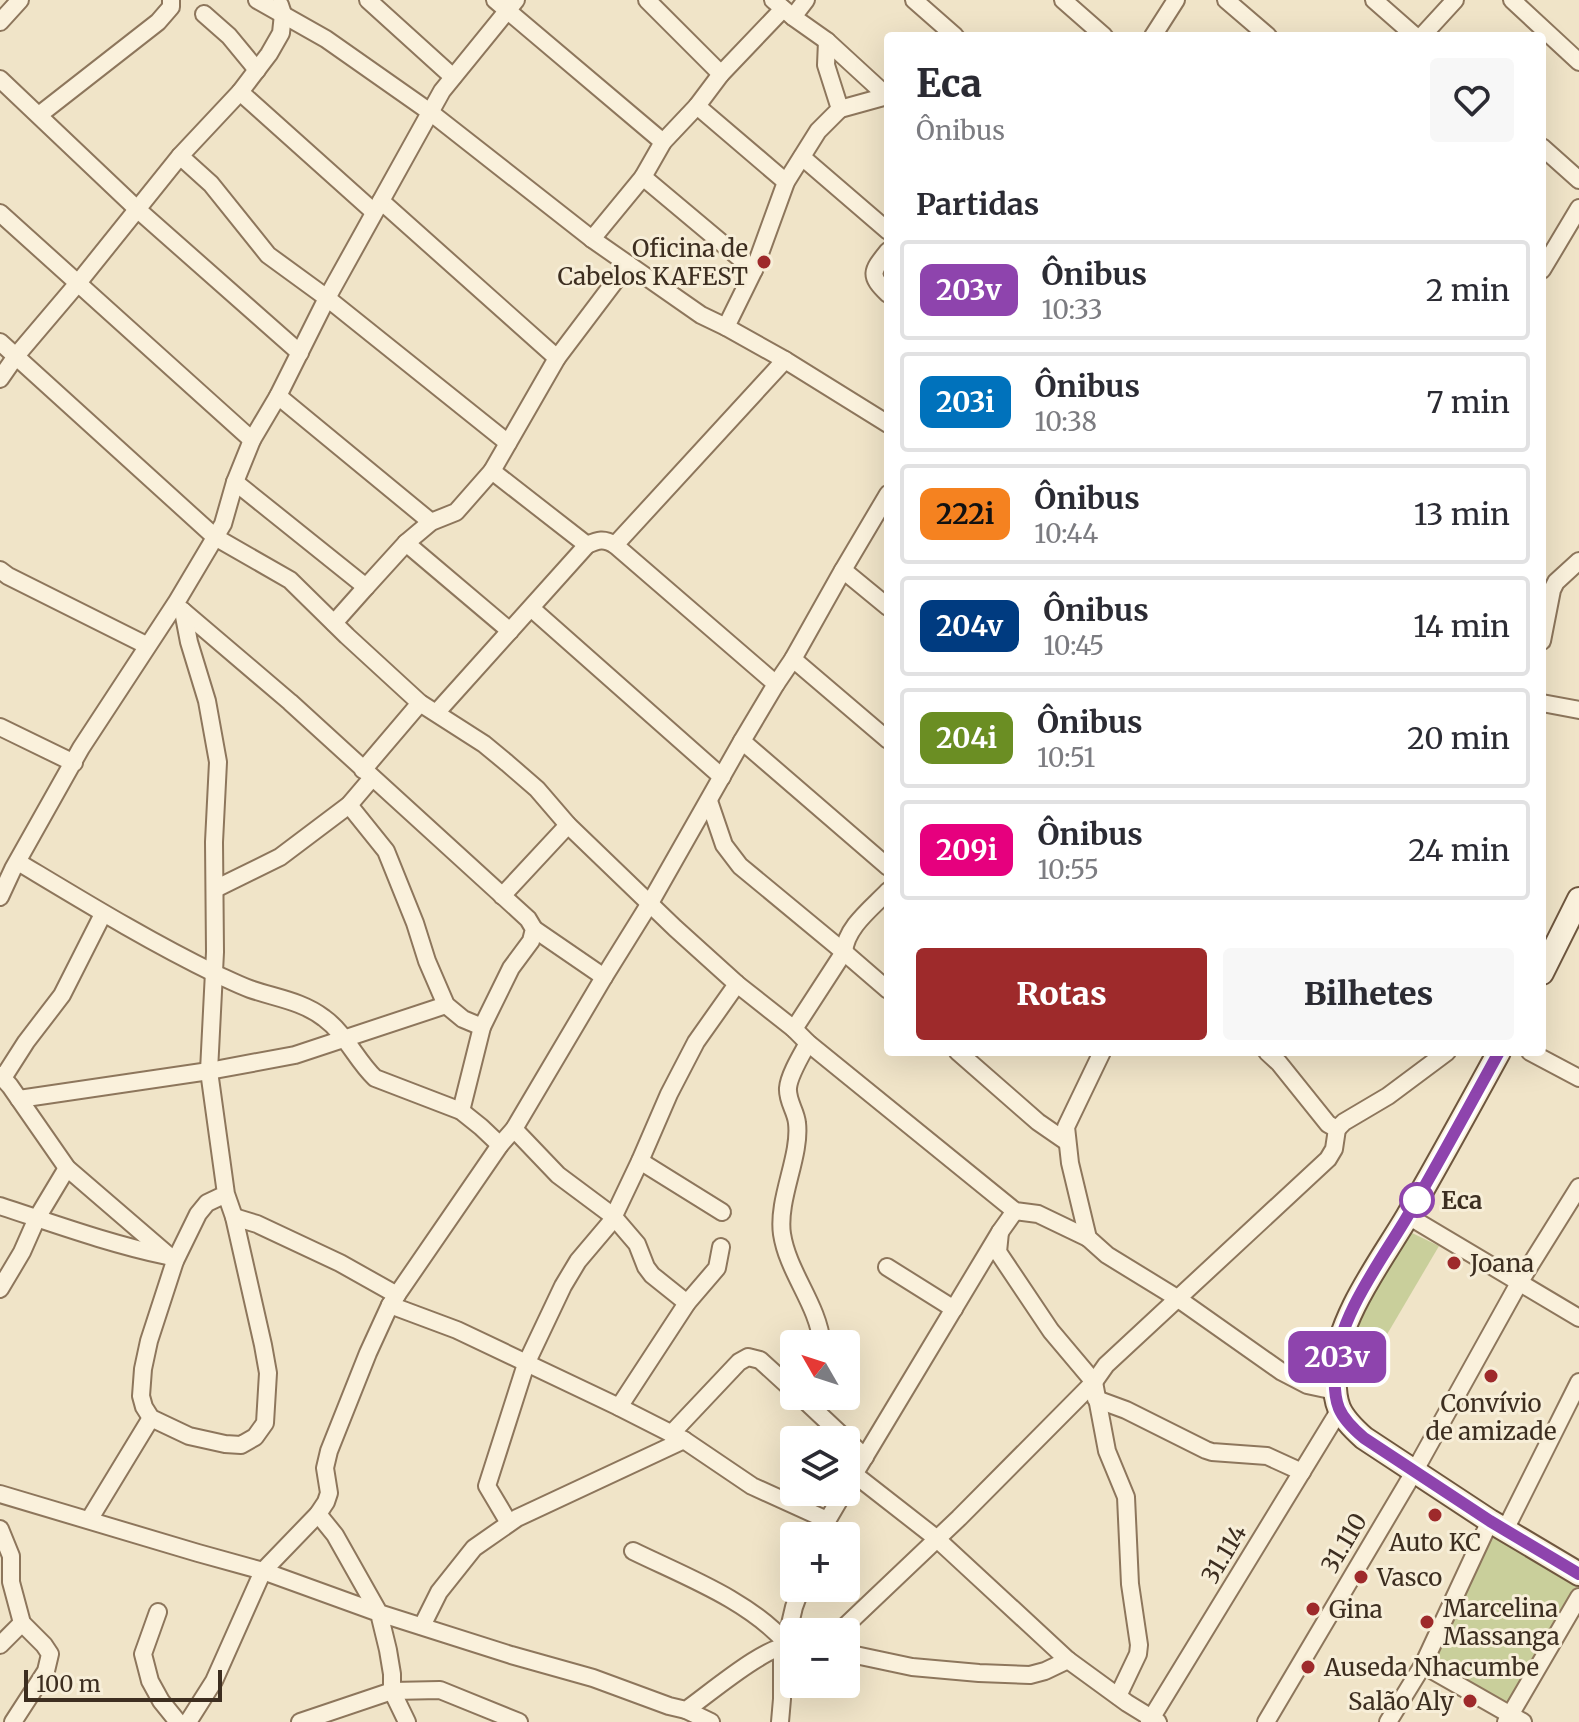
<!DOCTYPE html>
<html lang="pt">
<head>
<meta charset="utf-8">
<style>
  body { margin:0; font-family:Merriweather,serif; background:#f7f7f7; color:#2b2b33; height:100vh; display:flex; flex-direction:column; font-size:30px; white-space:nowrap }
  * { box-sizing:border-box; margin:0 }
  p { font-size:26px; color:#7c7c81 }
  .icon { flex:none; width:44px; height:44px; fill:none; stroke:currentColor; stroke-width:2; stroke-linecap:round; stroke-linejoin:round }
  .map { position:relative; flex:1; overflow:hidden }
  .details { position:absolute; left:884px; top:32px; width:662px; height:1024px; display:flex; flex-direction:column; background:#fff; border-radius:8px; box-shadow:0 8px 32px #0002 }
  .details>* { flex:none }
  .badge { padding:0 16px; border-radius:12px; font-size:28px; line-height:52px }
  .needle { width:52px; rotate:309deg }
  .buttons { position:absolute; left:780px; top:1330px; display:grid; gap:16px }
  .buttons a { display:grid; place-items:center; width:80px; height:80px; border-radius:8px; background:#fff; box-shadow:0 8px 32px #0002; font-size:40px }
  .scale { position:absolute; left:24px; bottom:20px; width:198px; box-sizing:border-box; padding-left:8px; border:4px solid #3d2e20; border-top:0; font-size:22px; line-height:28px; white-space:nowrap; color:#3d2e20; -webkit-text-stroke:6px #f7eed8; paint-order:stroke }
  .map>.badge { position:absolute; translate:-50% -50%; box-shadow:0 0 0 4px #fff }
  h2 { padding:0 32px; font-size:30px; line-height:72px }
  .round { display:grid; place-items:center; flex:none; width:84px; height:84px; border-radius:8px; background:#f7f7f7 }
  .summary { display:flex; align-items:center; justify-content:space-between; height:136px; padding:0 32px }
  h1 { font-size:38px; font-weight:800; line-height:60px }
  .button { display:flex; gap:16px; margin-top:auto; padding:16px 32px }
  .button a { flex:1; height:92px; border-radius:8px; background:#9e2a2b; color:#fff; font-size:32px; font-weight:800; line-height:92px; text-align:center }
  .button a+a { background:#f7f7f7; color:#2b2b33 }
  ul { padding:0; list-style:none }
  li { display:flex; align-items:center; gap:24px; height:100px; margin:0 16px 12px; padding:0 16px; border:4px solid #e1e1e2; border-radius:8px }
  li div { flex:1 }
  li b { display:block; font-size:30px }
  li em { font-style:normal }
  li .badge { min-width:88px; font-weight:700; text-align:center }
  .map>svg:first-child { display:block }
  .green { fill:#c9cf9b }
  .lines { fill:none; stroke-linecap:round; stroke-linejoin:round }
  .street-casing { stroke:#8d765c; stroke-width:20 }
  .secondary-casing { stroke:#6f573f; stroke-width:26 }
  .street { stroke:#faf1dc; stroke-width:16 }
  .secondary { stroke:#faf1dc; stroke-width:22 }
  .line-casing { stroke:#fff; stroke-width:18 }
  .line { stroke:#8e44ad; stroke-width:12 }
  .poi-dot { fill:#9e2a2b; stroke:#f7eed8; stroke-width:3 }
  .stop-dot { fill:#fff; stroke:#8e44ad; stroke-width:4 }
  .labels { text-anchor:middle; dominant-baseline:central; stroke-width:6; stroke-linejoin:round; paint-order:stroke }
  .poi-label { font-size:24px; fill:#3d2e20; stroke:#f7eed8; text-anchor:start }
  .stop-label { font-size:24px; font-weight:bold; fill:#3d2e20; stroke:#f7eed8; text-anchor:start }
  .street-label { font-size:24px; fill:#3d2e20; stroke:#f7eed8 }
</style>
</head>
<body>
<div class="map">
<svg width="1579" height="1722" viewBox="0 0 1579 1722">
  <rect width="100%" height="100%" fill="#f0e4c8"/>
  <g class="green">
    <polygon points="1410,1232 1439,1246 1369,1365 1354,1352 1354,1336 1380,1281"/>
    <polygon points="1489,1534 1579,1589 1510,1710 1428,1664"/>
  </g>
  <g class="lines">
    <defs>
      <g id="street">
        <polyline points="257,0 326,39 430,112 592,239 701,315 726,327 785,360 888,424"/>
        <polyline points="368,0 453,77"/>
        <polyline points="495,0 663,142"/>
        <polyline points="647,0 721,74"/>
        <polyline points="773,0 793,17 827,41 888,97"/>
        <polyline points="914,0 955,36"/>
        <polyline points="1063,0 1104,36"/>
        <polyline points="1226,0 1268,36"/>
        <polyline points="1374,0 1415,36"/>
        <polyline points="1512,0 1579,62"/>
        <polyline points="204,14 229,36 257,70"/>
        <polyline points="793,17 806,0"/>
        <polyline points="0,22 20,0"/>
        <polyline points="1153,36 1176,0"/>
        <polyline points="1422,36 1455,0"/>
        <polyline points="0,79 137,209 300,353"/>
        <polyline points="240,92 374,212"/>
        <polyline points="697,106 786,182"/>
        <polyline points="840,109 887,96"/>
        <polyline points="39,115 158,22 171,7 171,0"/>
        <polyline points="1542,147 1579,180"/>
        <polyline points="180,156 211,184 268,255 327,298 508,443"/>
        <polyline points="802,157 888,231"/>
        <polyline points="643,177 754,270"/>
        <polyline points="381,201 557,358"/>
        <polyline points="0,213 252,440"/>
        <polyline points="592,239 643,177 663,142 697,106 721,74 783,9"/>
        <path d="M 888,251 C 872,271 868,275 888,294"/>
        <polyline points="1542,270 1579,208"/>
        <polyline points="726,327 754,270 786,182 818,131 840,109 826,65 827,41"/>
        <polyline points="0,342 215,537 290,580 347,636 420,703 484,744 507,763 537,789 568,825 675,928 737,984 794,1029 808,1043 1015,1211 1038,1214 1088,1238"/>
        <polyline points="0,379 16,356 78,283 180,156 240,92 269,54 281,33 283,14 280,5"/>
        <polyline points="278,396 431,522"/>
        <polyline points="492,471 587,545"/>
        <polyline points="235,482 366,587 406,543 431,522 456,512 492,471 557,358 628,264"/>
        <polyline points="406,543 510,631"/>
        <polyline points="615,545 785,360"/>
        <polyline points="0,570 8,576 146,645"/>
        <polyline points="843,570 888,607"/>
        <polyline points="531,608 722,777"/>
        <polyline points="182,610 290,702 528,919 534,929 531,941 511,968 482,1027 461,1111"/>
        <polyline points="183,611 189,642 207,701 218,762 214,842 215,952 209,1071 226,1194 234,1217 263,1345 268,1373 265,1423 255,1437 241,1445 225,1444 189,1436 151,1418 144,1407 141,1396 143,1369 149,1341 175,1261 198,1214 207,1203 226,1194"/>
        <polyline points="334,623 366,587"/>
        <polyline points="1542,641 1552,590 1556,582 1579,561"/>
        <polyline points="793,659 888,740"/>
        <polyline points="1542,703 1579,710"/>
        <path d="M 437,712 L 587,545 C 598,540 604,538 615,545 L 776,684"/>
        <polyline points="0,727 74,763"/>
        <polyline points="742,741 888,867"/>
        <polyline points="363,770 420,703"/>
        <polyline points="709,801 724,845 740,866 844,952 888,990"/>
        <polyline points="349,805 386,851 415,923 427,961 446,1005 463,1019 482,1027"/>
        <path d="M 18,862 C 83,901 148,941 216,974 C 227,979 239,985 250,989 C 276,998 302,1001 324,1018 C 346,1034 356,1060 375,1078 L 461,1111 L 481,1127 L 500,1145"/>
        <polyline points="215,889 280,857 349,805 372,778"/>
        <polyline points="502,896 568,825"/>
        <polyline points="0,897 13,869 81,748 176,603 223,524 235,482 252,440 278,396 327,298 442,91 516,0"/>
        <polyline points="534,929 604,977"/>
        <path d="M 794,1029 L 844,952 C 846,927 872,908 888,891"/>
        <path d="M 808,1043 C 802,1054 789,1075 788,1088 C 787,1101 796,1111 797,1123 C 801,1156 777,1199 782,1234 C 788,1273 818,1304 822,1344"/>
        <polyline points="958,1052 1038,1122 1067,1142"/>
        <polyline points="1102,1052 1066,1127 1070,1163 1088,1238 1107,1255 1177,1298 1282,1372 1307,1385 1335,1391"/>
        <polyline points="1267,1052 1279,1063 1328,1124 1337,1129 1344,1122 1388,1096 1447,1052"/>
        <polyline points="1530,1052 1579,1078"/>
        <polyline points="0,1075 10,1086 67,1168 175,1261"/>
        <polyline points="3,1078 26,1042 62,995 103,914"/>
        <polyline points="19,1099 209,1071 295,1055 446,1005"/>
        <polyline points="514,1129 558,1175 613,1216 637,1244 646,1267 652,1275 687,1303"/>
        <polyline points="640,1161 722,1212"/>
        <path d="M 0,1206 C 55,1224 110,1244 167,1256"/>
        <polyline points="1408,1216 1579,1318"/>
        <polyline points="234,1217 257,1224 340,1263 397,1295"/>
        <polyline points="1000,1232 998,1252 1051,1331 1094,1382 1107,1451 1126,1497 1130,1584 1139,1645 1138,1654 1118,1696"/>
        <polyline points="887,1267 954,1309"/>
        <polyline points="0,1289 22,1252 37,1218 67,1168"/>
        <polyline points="390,1305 457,1330 619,1407 684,1440 752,1486 827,1520"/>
        <polyline points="800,1396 865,1457"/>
        <polyline points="1096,1399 1126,1410 1206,1450 1212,1452 1267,1456 1302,1472"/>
        <polyline points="619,1407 687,1303 717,1268 721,1247"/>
        <polyline points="671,1434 739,1362 748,1357 760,1360 794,1391"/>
        <polyline points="854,1474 936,1538 1068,1660 1127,1703 1158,1722"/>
        <polyline points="846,1488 1000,1232 1015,1211"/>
        <polyline points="0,1494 198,1553 263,1571 379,1613 388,1650 392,1674 392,1691 407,1722"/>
        <path d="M 318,1514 L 335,1535 L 379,1613 L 511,1655 L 593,1678 L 669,1706 L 686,1710 C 709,1694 769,1642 794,1645"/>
        <polyline points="89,1520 151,1418"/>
        <polyline points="509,1523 487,1486 526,1364 563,1286 578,1261 611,1222 640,1161 669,1094 696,1042 737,984"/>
        <polyline points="0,1529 11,1556 11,1582 22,1623 44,1645 50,1654 46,1671 13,1722"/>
        <polyline points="1505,1530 1579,1382"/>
        <polyline points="820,1536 824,1526 844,1492"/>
        <path d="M 633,1551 C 684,1576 749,1600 787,1644"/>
        <polyline points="158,1612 143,1654 150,1681 161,1701 178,1722"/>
        <polyline points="422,1626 439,1592 474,1548 517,1518 684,1440"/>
        <polyline points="839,1632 959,1518 1094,1382 1106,1365 1328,1159 1334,1149 1337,1129"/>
        <polyline points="0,1645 22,1623"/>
        <polyline points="846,1653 912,1667 979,1673 1030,1675 1045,1671 1068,1660"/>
        <polyline points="1423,1665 1523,1722"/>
        <polyline points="686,1710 711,1722"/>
        <polyline points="188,1722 214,1681 263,1571 318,1514 326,1502 329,1493 325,1468 329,1451 368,1353 390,1305 500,1145 514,1129 604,977 650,903 742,741 776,684 793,659 843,570 888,494"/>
        <polyline points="300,1722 392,1691 440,1690 519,1722"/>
        <polyline points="780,1722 782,1699 782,1658 794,1607 801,1588"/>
        <polyline points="1149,1722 1339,1411"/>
        <polyline points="1266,1722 1414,1472 1519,1283 1579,1187"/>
        <polyline points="1388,1722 1423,1665 1490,1521"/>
        <polyline points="1506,1722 1579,1597"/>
      </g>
      <g id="secondary">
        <polyline points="1542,973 1579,899"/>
        <path d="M 1499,1052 C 1469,1107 1439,1162 1407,1217 C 1381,1261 1338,1317 1335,1369 C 1333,1404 1338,1415 1364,1438 L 1490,1521 L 1579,1574"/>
      </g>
    </defs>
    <use href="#street" class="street-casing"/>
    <use href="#secondary" class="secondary-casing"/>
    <use href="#street" class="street"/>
    <use href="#secondary" class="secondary"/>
  </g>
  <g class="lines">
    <defs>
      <path id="line" d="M 1499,1052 C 1469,1107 1439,1162 1407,1217 C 1381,1261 1338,1317 1335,1369 C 1333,1404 1338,1416 1364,1438 L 1490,1521 L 1579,1574"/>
    </defs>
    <use href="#line" class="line-casing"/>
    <use href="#line" class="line"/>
  </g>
  <g class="poi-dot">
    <circle cx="764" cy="262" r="8"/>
    <circle cx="1454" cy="1263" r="8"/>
    <circle cx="1491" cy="1376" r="8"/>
    <circle cx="1435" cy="1515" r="8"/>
    <circle cx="1361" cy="1577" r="8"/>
    <circle cx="1313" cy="1609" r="8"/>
    <circle cx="1427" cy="1622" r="8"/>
    <circle cx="1308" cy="1667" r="8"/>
    <circle cx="1470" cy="1701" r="8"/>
  </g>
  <circle class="stop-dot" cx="1417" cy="1200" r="16"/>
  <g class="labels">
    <g class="poi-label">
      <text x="748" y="248" text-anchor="end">Oficina de<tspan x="748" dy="28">Cabelos KAFEST</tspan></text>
      <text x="1470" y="1263">Joana</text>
      <text x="1491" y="1403" text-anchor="middle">Convívio<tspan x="1491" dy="28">de amizade</tspan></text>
      <text x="1435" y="1542" text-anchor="middle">Auto KC</text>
      <text x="1377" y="1577">Vasco</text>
      <text x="1443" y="1608">Marcelina<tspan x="1443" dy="28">Massanga</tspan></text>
      <text x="1329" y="1609">Gina</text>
      <text x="1324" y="1667">Auseda Nhacumbe</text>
      <text x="1454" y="1701" text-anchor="end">Salão Aly</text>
    </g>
    <g class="stop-label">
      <text x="1441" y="1200">Eca</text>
    </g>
    <g class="street-label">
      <text transform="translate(1344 1543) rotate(-59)">31.110</text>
      <text transform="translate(1224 1554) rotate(-59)">31.114</text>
    </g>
  </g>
</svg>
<div class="buttons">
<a><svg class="needle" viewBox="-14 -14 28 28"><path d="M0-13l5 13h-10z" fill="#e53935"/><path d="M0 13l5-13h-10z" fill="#7c7c81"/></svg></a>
<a><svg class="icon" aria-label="layers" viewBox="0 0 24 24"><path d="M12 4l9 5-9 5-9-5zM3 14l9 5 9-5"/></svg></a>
<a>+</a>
<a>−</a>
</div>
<div class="scale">100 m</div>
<b class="badge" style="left:1337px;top:1357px;background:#8e44ad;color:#fff">203v</b>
<section class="details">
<div class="summary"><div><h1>Eca</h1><p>Ônibus</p></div><a class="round"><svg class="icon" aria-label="heart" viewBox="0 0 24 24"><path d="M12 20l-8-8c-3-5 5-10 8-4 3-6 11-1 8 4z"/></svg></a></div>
<h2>Partidas</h2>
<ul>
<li><span class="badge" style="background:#8e44ad;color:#fff">203v</span><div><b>Ônibus</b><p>10:33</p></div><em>2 min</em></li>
<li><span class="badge" style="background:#0072bc;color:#fff">203i</span><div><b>Ônibus</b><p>10:38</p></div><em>7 min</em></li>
<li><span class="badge" style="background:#f58220;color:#111">222i</span><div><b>Ônibus</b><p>10:44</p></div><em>13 min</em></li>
<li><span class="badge" style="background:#003b80;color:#fff">204v</span><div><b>Ônibus</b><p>10:45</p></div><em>14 min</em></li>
<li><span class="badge" style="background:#6b8e23;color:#fff">204i</span><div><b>Ônibus</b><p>10:51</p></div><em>20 min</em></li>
<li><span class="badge" style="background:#e6007e;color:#fff">209i</span><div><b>Ônibus</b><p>10:55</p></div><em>24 min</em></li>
</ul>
<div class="button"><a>Rotas</a><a>Bilhetes</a></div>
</section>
</div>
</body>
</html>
